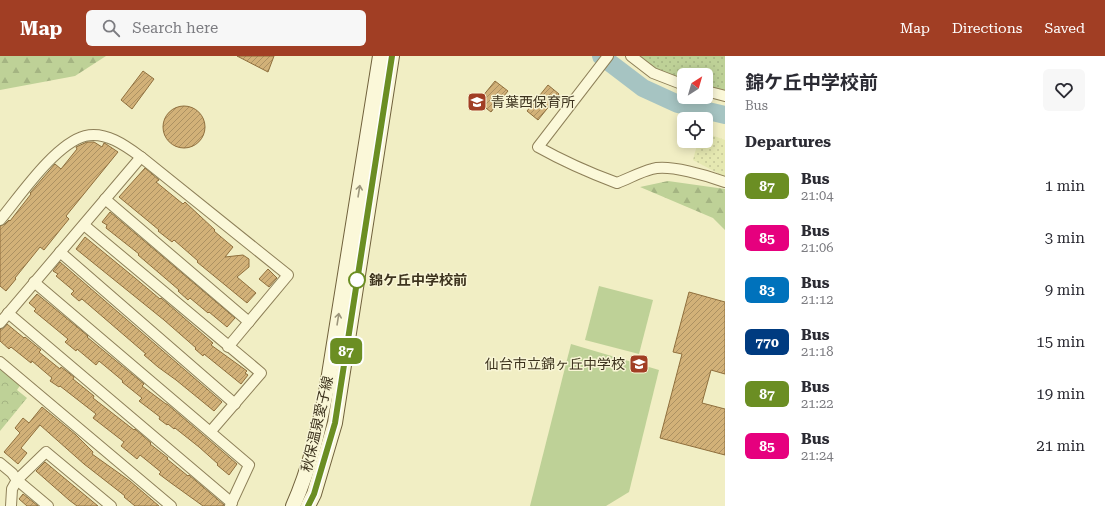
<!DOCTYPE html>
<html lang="en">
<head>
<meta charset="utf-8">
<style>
  body { margin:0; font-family:"Roboto Serif","Noto Sans JP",serif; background:#f7f7f7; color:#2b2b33; height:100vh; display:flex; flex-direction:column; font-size:15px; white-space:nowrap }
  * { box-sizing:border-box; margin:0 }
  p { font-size:13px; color:#7c7c81 }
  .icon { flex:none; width:22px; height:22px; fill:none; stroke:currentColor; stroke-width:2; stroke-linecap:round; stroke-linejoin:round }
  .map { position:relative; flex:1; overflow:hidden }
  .sheet { display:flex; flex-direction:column; background:#fff; width:380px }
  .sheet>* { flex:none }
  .badge { padding:0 8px; border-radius:6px; font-size:14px; line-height:26px }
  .needle { width:26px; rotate:37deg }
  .tools { position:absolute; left:677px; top:12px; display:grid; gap:8px }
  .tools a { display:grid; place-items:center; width:36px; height:36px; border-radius:6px; background:#fff; box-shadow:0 2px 10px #0003; font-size:20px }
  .map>.badge { position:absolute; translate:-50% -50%; box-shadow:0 0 0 2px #fff }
  h2 { padding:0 20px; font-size:15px; line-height:36px }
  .round { display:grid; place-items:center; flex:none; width:42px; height:42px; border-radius:6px; background:#f7f7f7 }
  .headline { display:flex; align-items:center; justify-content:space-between; height:68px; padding:0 20px }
  h1 { font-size:19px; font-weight:700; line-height:30px }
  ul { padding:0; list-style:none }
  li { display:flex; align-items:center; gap:12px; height:52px; padding:0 20px }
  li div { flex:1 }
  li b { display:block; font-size:15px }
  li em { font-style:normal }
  li .badge { min-width:44px; font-weight:700; text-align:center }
  header { display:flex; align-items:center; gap:24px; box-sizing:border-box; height:56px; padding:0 20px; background:#a13e24; color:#fff }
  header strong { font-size:19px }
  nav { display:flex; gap:22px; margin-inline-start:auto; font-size:14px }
  .search { width:280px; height:36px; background:#f7f7f7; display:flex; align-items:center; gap:10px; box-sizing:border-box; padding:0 14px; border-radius:6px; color:#7c7c81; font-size:15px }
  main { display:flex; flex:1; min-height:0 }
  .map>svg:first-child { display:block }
  .farmland { fill:url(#farmland-dots) }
  .grass { fill:url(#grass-dots) }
  .forest { fill:url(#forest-firs) }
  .park { fill:url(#park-crowns) }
  .pitch { fill:#bed197 }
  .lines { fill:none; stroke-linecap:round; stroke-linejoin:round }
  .river { stroke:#a6c4c2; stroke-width:18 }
  .building { fill:url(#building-hatch); stroke:#8f6f3d }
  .street-casing { stroke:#8e8059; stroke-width:12 }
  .secondary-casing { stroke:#70613c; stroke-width:16 }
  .street { stroke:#fbf8d9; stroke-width:10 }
  .secondary { stroke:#fbf8d9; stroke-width:14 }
  .oneway { stroke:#9c967c }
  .line-casing { stroke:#fff; stroke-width:9 }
  .line { stroke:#6b8e23; stroke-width:6 }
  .stop-dot { fill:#fff; stroke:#6b8e23; stroke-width:2 }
  .labels { text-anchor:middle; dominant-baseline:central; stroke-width:3; stroke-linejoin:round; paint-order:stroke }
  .poi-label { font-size:14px; fill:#3d331e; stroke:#f8f5d5; text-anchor:start }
  .stop-label { font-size:14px; font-weight:bold; fill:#3d331e; stroke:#f8f5d5; text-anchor:start }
  .street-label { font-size:14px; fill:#3d331e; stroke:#f8f5d5 }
</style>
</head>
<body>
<header>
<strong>Map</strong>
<div class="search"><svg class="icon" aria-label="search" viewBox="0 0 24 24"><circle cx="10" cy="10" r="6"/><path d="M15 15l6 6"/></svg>Search here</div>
<nav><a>Map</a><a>Directions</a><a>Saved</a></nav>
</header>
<main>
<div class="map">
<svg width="725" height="450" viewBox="0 0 725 450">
  <defs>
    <pattern id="farmland-dots" width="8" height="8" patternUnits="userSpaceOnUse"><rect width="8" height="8" fill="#e5e8b1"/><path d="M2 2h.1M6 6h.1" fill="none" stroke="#c5c798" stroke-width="1.8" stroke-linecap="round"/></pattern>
    <pattern id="grass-dots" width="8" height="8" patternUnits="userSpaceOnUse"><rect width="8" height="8" fill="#bed197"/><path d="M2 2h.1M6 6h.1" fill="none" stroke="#a4b482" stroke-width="1.8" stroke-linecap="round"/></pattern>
    <pattern id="forest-firs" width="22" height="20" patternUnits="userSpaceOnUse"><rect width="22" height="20" fill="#bed197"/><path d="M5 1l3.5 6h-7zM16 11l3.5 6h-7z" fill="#a4b482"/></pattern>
    <pattern id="park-crowns" width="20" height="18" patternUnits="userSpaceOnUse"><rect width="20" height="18" fill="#bed197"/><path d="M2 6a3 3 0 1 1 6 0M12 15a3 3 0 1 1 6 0" fill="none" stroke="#a4b482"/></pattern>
    <pattern id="building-hatch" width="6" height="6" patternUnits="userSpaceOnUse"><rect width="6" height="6" fill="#d2b178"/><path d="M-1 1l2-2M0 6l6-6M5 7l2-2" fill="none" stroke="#ac9162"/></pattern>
  </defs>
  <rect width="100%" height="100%" fill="#f1eec4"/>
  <polygon class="farmland" points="706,77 725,84 725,121 693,104 698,85 706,85"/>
  <polygon class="grass" points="625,0 725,0 725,45 706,40 706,19 684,19 684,33 648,18"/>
  <g class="forest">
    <polygon points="0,0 106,0 75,20 0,34"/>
    <polygon points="668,125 725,133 725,174 713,162 640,131"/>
  </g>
  <polygon class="park" points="0,309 21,328 17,334 27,342 0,375"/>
  <g class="pitch">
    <polygon points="599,230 653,244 639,298 585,284"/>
    <polygon points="571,288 659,314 629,436 606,450 530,450"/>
  </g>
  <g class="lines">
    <polyline class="river" points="601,0 643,32 678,48 725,59"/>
  </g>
  <g class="building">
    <polygon points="237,0 274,0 268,16"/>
    <polygon points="143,15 154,23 132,53 121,44"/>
    <polygon points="495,25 508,35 491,56 478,46"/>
    <polygon points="548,29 559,38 538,64 527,55"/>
    <circle cx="184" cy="71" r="21"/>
    <polygon points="87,86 94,86 102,91 104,87 106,88 118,96 66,160 69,163 60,174 44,194 40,191 15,222 16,223 6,235 0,230 0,170 5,168 9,164 10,165 31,138 30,137 55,108 61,113 77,93 76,91"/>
    <polygon points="145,112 159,124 156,126 183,148 185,146 215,174 214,175 233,191 225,201 243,199 249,203 249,211 237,221 256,237 247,247 197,206 198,205 174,184 172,186 158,175 159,174 119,141"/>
    <polygon points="110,156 235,262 227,271 209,256 208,257 190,242 188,244 178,235 179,234 138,199 139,198 106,172 107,169 102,166"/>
    <polygon points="85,181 135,222 160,243 161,242 213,287 211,289 247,315 245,317 248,319 241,328 204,298 203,300 195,293 196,292 164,264 76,193"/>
    <polygon points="60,206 222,346 214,355 176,324 158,311 144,299 146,298 82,243 79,245 71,238 74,235 56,220 58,218 53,215"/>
    <polygon points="268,213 277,222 269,231 259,223"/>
    <polygon points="689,236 725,246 725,318 711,314 702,347 725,353 725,399 660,382 682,298 673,296"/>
    <polygon points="37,238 88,280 87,281 144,328 142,330 166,348 167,348 237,408 229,419 217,409 218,408 199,391 175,372 174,373 168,368 167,369 159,363 160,361 139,345 142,342 122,326 123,325 99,305 96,309 77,293 76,295 65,286 68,283 34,255 36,253 29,247"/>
    <polygon points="7,268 24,282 25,281 41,294 39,296 60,313 61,311 74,321 73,323 94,340 93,342 134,374 135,373 151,387 150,388 168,402 167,403 188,420 189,419 224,449 224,450 203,450 171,427 159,418 161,416 140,399 137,403 121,390 124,386 93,362 96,358 60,330 59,331 50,325 52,322 32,305 31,307 11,291 9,293 0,285 0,274"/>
    <polygon points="42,351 76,379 93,396 92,398 130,425 159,450 135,450 124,441 125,440 84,408 40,369 21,392 27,397 18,408 4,396 20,377 15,372 23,362 29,367"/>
    <polygon points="45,406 63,421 98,450 77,450 69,444 36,415"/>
    <polygon points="23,438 38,450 27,450 19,443"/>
  </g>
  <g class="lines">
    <defs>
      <g id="street">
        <path d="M 608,0 L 538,91 C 563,105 590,117 617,127 C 628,123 640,116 652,113 C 669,108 708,120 725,126"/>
        <polyline points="631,0 653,17 684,29"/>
        <polyline points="706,35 725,40"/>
        <polyline points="105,143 249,266"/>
        <path d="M 0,164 C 20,140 55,88 85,80 C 106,75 126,90 141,101 L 288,219 L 228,291"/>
        <polyline points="84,169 261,317 211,375"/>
        <polyline points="60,196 235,348"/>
        <polyline points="34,226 249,409 230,450"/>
        <polyline points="8,257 232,447"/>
        <polyline points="0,267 141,101"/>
        <polyline points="0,306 171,450"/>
        <polyline points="0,407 12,417 17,424 48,450"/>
        <polyline points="11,450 12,433 17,424 46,396 111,450"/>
      </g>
      <g id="secondary">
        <path d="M 293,450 C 310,412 319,372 327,331 L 380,0"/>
        <polyline points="308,450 314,438 335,367 392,0"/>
      </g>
    </defs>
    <use href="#street" class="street-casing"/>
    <use href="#secondary" class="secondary-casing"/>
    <use href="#street" class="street"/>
    <use href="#secondary" class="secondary"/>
  </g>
  <defs><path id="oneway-shaft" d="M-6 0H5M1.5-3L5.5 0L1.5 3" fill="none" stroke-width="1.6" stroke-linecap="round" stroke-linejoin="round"/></defs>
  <g class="oneway">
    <use href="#oneway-shaft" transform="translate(359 135) rotate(-81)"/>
    <use href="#oneway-shaft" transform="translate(338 263) rotate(-81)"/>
  </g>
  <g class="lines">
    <defs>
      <polyline id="line" points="308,450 314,438 335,367 392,0"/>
    </defs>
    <use href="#line" class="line-casing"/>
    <use href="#line" class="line"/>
  </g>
  <defs>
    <symbol id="school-square" viewBox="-11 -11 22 22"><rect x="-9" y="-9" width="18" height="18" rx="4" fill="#a13e24" stroke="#f8f5d5"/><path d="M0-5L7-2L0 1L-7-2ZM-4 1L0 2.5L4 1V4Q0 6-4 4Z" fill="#fff"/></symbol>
  </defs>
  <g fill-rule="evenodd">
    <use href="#school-square" x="466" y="35" width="22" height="22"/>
    <use href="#school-square" x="628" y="297" width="22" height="22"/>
  </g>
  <circle class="stop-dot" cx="357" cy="224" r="8"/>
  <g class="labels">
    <g class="poi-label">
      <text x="491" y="46">青葉西保育所</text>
      <text x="625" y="308" text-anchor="end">仙台市立錦ヶ丘中学校</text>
    </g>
    <g class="stop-label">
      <text x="369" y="224">錦ケ丘中学校前</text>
    </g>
    <g class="street-label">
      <text transform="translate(317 368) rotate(-77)">秋保温泉愛子線</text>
    </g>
  </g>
</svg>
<div class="tools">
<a><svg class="needle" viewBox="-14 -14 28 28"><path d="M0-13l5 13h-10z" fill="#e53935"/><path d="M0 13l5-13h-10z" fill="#7c7c81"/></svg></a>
<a><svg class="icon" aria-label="locate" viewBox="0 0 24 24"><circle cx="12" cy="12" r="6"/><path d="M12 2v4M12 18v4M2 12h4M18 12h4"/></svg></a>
</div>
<b class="badge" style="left:346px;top:295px;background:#6b8e23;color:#fff">87</b>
</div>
<section class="sheet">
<div class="headline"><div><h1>錦ケ丘中学校前</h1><p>Bus</p></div><a class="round"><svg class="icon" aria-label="heart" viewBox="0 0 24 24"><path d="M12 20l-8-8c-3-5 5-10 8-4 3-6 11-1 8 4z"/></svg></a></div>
<h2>Departures</h2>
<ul>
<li><span class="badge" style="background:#6b8e23;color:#fff">87</span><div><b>Bus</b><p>21:04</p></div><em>1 min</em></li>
<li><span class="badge" style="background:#e6007e;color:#fff">85</span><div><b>Bus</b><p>21:06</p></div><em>3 min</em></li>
<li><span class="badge" style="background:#0072bc;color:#fff">83</span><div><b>Bus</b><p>21:12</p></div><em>9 min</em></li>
<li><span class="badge" style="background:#003b80;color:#fff">770</span><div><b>Bus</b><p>21:18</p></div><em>15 min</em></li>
<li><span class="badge" style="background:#6b8e23;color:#fff">87</span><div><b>Bus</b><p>21:22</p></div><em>19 min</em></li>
<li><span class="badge" style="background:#e6007e;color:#fff">85</span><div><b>Bus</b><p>21:24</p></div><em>21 min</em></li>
</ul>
</section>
</main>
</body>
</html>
